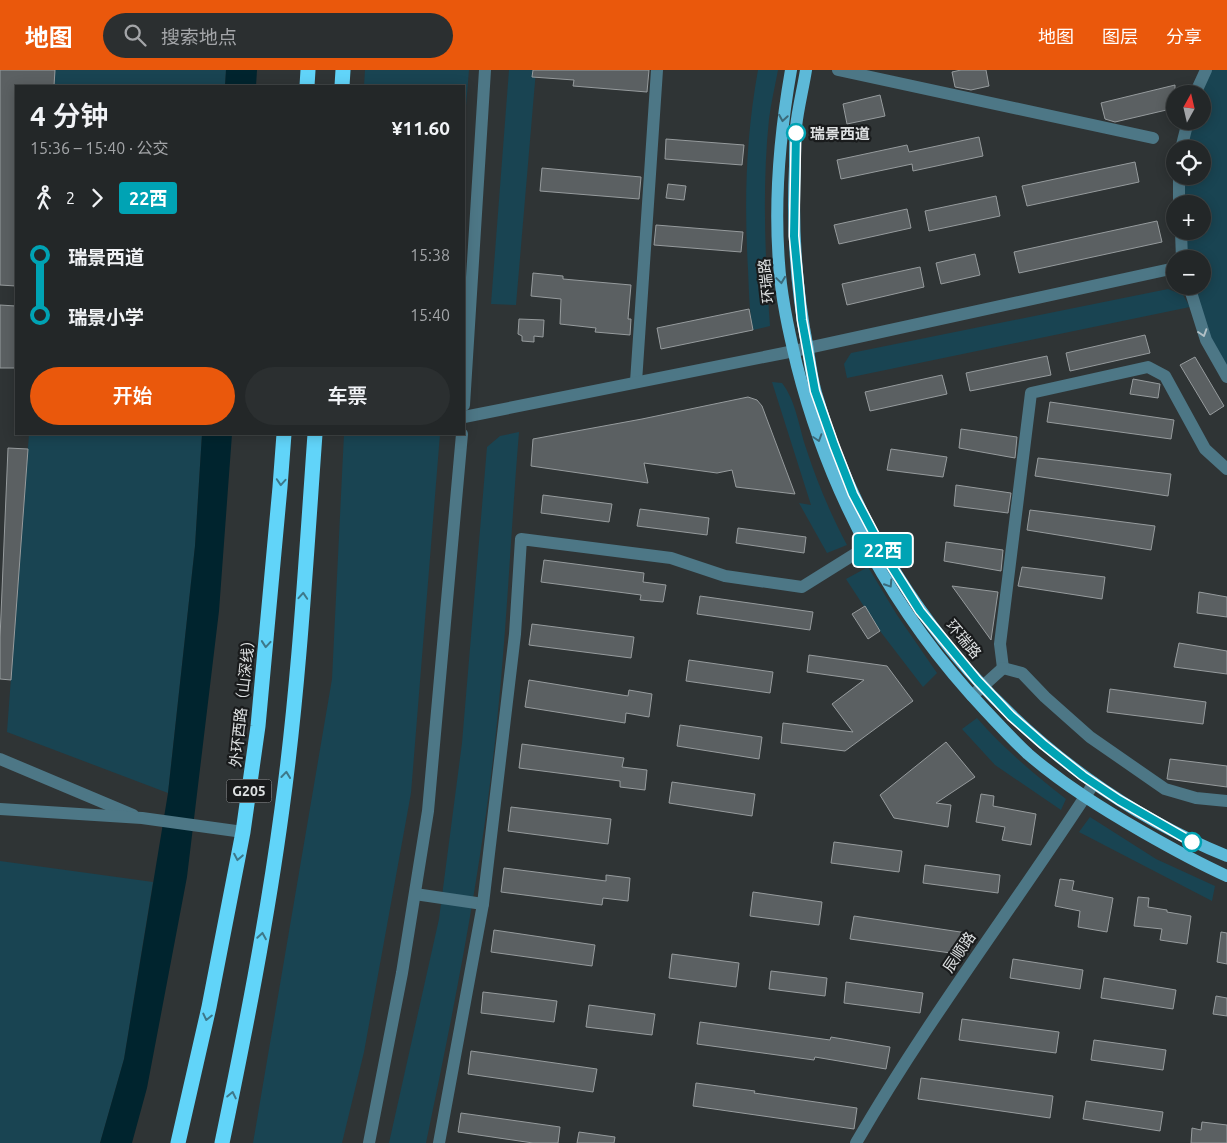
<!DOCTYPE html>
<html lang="zh">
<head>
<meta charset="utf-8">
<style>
  body { margin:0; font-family:Ubuntu,"Noto Sans SC",sans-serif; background:#2b2f30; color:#f1f3f6; height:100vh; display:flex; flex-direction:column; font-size:19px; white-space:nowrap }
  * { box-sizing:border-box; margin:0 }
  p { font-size:16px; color:#a3a5a8 }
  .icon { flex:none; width:28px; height:28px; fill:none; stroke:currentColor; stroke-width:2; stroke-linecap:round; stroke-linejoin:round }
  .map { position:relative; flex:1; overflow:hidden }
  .sheet { position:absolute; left:15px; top:15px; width:450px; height:350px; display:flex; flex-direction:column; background:#232728; border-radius:0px; box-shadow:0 2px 12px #0003,0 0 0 1px #404445 }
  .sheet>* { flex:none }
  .badge { padding:0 10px; border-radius:4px; font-size:18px; line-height:32px }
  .needle { width:32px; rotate:8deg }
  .fabs { position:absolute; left:1166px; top:15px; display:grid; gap:10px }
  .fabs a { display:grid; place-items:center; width:45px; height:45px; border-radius:50%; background:#232728; box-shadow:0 2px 12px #0003,0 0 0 1px #404445; font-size:25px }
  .map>.badge { position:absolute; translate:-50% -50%; box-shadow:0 0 0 2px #fff }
  .legs { display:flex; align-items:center; gap:8px; height:55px; padding:0 15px; font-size:16px }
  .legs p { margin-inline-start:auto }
  .headline { display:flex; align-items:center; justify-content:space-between; height:85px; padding:0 15px }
  h1 { font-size:28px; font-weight:600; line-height:38px }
  .primary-button { display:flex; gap:10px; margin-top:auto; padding:10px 15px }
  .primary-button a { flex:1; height:58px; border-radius:30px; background:#ea580c; color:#fff; font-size:20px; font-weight:600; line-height:58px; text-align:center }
  .primary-button a+a { background:#2b2f30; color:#f1f3f6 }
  ul { padding:0 15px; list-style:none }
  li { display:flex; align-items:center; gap:18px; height:60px; font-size:19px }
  li i { display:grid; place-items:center; width:8px; height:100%; margin:0 6px; background:currentColor }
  li i::after { content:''; width:12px; height:12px; margin:-6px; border:4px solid; border-radius:50%; background:#232728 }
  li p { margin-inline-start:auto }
  li:first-child i { background:linear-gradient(#0000 50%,currentColor 0) }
  li:last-child i { background:linear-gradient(currentColor 50%,#0000 0) }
  header { display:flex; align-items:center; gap:30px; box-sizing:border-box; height:70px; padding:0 25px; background:#ea580c; color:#fff }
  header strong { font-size:24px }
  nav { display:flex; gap:28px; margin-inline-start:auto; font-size:18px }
  .search { width:350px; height:45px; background:#2b2f30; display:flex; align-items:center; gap:12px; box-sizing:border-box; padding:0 18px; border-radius:28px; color:#a3a5a8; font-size:19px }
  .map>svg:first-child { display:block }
  .green { fill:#194452 }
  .water { fill:#00242e }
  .building { fill:#5b6062; stroke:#969b9d }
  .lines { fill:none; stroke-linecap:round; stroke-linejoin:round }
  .minor { stroke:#4d7786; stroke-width:12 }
  .major { stroke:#5db9d8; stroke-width:12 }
  .highway { stroke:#61d4f9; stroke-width:15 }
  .oneway { stroke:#3b6a7a }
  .oneway2 { stroke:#b2c0c6 }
  .oneway3 { stroke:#3d788a }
  .line-1-casing { stroke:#fff; stroke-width:11 }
  .line-1 { stroke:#00a3b4; stroke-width:8 }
  .stop-1-dot { fill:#fff; stroke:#00a3b4; stroke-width:2.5 }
  .labels { text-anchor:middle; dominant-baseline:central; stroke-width:4.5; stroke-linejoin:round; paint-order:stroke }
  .shield { fill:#191b1c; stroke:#a2a5a6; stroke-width:1 }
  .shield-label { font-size:14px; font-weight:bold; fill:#dde0e1 }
  .stop-label { font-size:15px; font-weight:bold; fill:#dde0e1; stroke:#191b1c; text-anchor:start }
  .street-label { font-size:15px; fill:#dde0e1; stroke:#191b1c }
</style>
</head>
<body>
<header>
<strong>地图</strong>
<div class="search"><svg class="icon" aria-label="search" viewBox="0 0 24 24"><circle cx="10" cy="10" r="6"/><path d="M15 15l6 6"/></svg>搜索地点</div>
<nav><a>地图</a><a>图层</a><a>分享</a></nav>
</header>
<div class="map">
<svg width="1227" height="1073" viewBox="0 0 1227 1073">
  <rect width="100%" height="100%" fill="#2f3435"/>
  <g class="green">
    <polygon points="55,0 226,0 225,16 54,16"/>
    <polygon points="365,0 469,0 464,60 464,16 364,16"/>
    <polygon points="509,0 536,0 516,235 491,234"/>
    <path d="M 758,0 L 778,0 C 775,16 771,33 769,49 C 762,117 765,187 770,256 L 753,260 C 749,239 749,220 748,199 C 744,132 746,66 758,0 Z"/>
    <polygon points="1206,0 1227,0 1227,307 1189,216 1202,216 1202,189 1182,189 1181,161 1202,161 1202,134 1179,134 1179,106 1202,106 1202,79 1181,79 1188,51 1202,51 1202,24 1195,24"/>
    <polygon points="1168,219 1183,225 1190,237 847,308 844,294 851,283"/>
    <path d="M 772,312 L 782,313 C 796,331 799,357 806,378 C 817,412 830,443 847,475 L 827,483 L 799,433 L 811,435 Z"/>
    <path d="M 519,362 C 511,458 507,555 497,652 C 483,793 455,934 426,1073 L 389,1073 L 439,849 L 462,673 L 487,377 L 500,366 Z"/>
    <polygon points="29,364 202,364 195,476 168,723 7,662"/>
    <polygon points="344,364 440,364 411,723 364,982 342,1073 253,1073 332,609"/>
    <polygon points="868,497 897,545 937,603 923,617 880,561 846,509"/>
    <path d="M 977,648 C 1004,679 1034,704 1066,729 L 1061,740 L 995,695 L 962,659 Z"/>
    <polygon points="1090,747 1156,789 1215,816 1212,831 1079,762"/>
    <polygon points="0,791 153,812 124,989 100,1073 0,1073"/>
  </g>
  <g class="water">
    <polygon points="226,0 257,0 256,16 225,16"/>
    <polygon points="202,364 232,364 219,541 187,807 147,1018 132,1073 100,1073 124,989 168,723 195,476"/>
  </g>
  <g class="building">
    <polygon points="0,0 55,0 54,16 16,16 16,216 0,215"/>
    <polygon points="533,0 649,0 647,22 573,16 574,10 532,7"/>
    <polygon points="961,0 986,0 989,16 971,20 955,17 952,2"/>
    <polygon points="1175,15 1175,38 1115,52 1105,49 1101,33"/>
    <polygon points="880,25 885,46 847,54 843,34"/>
    <polygon points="979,67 983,86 913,101 912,94 841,109 837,90 907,75 909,82"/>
    <polygon points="666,69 744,75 742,95 665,89"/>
    <polygon points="1135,92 1139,112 1027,136 1022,116"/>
    <polygon points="542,98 641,107 639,129 540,121"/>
    <polygon points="668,114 686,116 684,130 666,128"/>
    <polygon points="996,126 1000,146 929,161 925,141"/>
    <polygon points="907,139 911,158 839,174 834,155"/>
    <polygon points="1157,151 1162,172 1019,203 1014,182"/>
    <polygon points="656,155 743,162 741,182 654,175"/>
    <polygon points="975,184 980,205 941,214 936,193"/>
    <polygon points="920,197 924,217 847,235 842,214"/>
    <polygon points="533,203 563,206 563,209 631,215 628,249 631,249 630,265 595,262 596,258 560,254 561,229 531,226"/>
    <polygon points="0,235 16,236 16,298 0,298"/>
    <polygon points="749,239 753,260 661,279 657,258"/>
    <polygon points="519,249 544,250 543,267 534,266 534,272 522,271 522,266 518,264"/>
    <polygon points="1145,265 1150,283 1070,301 1066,283"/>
    <polygon points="1047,286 1051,305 970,321 966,303"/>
    <polygon points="1195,287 1224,336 1210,345 1180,295"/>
    <polygon points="942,305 947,324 870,341 865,322"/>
    <polygon points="1133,309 1160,314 1158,328 1130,324"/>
    <polygon points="748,327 757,330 762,336 795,424 736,417 732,400 717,403 644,393 648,413 531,396 533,369 642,349"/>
    <polygon points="1050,332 1174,350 1171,369 1047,352"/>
    <polygon points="961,359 1017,367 1015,388 959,378"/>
    <polygon points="8,378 28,379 11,610 0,609 0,568"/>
    <polygon points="891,379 947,387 943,407 887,400"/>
    <polygon points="1038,388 1171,404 1168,426 1035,406"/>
    <polygon points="956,415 1011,423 1008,443 954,436"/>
    <polygon points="543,425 612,434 609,452 541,443"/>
    <polygon points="640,439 709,448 707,465 637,456"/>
    <polygon points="1030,440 1155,456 1151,480 1027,460"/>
    <polygon points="738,458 806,467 804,483 736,473"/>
    <polygon points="946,472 1003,480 1001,501 944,491"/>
    <polygon points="544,490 644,503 643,512 666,515 663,532 640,530 641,525 541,512"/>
    <polygon points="1022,497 1105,507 1102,529 1018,516"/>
    <polygon points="952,516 998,522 991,570"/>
    <polygon points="1199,522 1227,527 1227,547 1197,543"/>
    <polygon points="700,526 813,542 810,560 697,544"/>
    <polygon points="865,536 880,561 868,569 852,544"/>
    <polygon points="532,554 634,567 631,588 529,575"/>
    <polygon points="1179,573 1227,581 1227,604 1174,597"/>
    <polygon points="809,585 887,596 913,631 845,681 781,673 783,653 853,662 832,634 864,610 807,602"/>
    <polygon points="689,590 773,602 770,623 686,611"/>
    <polygon points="529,610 628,626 629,620 652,624 649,647 626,643 625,653 525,637"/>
    <polygon points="1110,619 1206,632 1203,654 1107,642"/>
    <polygon points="680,655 762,667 759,689 677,676"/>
    <polygon points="946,672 975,707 936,733 951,735 948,757 894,748 880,725"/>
    <polygon points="522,674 624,688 622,697 647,700 645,720 620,717 620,711 519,698"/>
    <polygon points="1170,689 1227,696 1227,717 1167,709"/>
    <polygon points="672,712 755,724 752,746 669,733"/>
    <polygon points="981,724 994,726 993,736 1036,744 1031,775 1002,770 1005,757 976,752"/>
    <polygon points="511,737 611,749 608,774 508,761"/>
    <polygon points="834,772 902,781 899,802 831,793"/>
    <polygon points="925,795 1000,805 998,823 923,813"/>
    <polygon points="504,798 606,811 606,805 630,808 628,831 603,828 602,835 501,822"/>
    <polygon points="1060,809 1074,811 1072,820 1113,828 1107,862 1078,857 1080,841 1055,836"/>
    <polygon points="753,822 822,832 819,855 750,846"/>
    <polygon points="1138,827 1149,828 1148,837 1167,840 1167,842 1191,846 1187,874 1160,870 1162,859 1134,856"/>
    <polygon points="854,846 967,863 965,885 850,869"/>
    <polygon points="494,860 595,875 592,896 491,882"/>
    <polygon points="1221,862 1227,863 1227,894 1217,892"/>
    <polygon points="672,884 739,893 736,917 669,908"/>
    <polygon points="1013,889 1083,900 1080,919 1010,908"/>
    <polygon points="771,901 827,908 825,926 769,919"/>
    <polygon points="1104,908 1176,920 1173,939 1101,928"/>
    <polygon points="846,912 923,923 920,943 844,933"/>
    <polygon points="483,922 557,931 554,952 481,943"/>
    <polygon points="1216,926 1227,928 1227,946 1213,944"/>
    <polygon points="589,935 655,944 652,965 586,957"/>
    <polygon points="962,949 1059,962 1056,983 959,970"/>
    <polygon points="700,952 830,970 831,967 890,977 886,999 815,987 814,990 697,974"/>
    <polygon points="1094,970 1166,980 1163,1000 1091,990"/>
    <polygon points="471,981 597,999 593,1022 468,1004"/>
    <polygon points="921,1008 1053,1026 1050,1048 918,1029"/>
    <polygon points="696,1013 755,1021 754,1023 857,1038 854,1059 693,1036"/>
    <polygon points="1086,1031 1163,1042 1160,1061 1083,1049"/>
    <polygon points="461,1043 560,1057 558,1073 533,1073 458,1062"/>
    <polygon points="1202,1052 1227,1055 1227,1073 1191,1073 1192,1058 1201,1060"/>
    <polygon points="579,1062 615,1067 614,1073 577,1073"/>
  </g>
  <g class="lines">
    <g class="minor">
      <polyline points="838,0 1153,68"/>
      <polyline points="1195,24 1206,0"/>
      <polyline points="1181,79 1188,51"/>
      <polyline points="1179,106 1179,134"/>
      <polyline points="1181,161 1182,189"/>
      <polyline points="1189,216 1206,270 1227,307"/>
      <polyline points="636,312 657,0"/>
      <polyline points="464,335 485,0"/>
      <polyline points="464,347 794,281 1175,198"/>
      <polyline points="1003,598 1000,574 1031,323 1148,297 1165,306 1205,379 1227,399"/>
      <polyline points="1003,598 1022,603 1045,627 1090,667 1165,719 1196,728 1227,731"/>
      <polyline points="972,626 1003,598"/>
      <polyline points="0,689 133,745"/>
      <polyline points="0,739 142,748 243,762"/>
      <polyline points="415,824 483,834"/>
      <polyline points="369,1073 402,903 428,741 462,364"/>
      <polyline points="439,1073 483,834 515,564 521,469 671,488 725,506 802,517 866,477"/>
      <path d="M 856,1073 C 928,948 1016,834 1094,713"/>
    </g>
    <g class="major">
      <path d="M 791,0 C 780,63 774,129 779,193 C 781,228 789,263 797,296 C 830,426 894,544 986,641 C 1000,656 1014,671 1028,684 C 1064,715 1103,739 1143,762 C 1171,778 1198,793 1227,806"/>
      <path d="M 806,0 C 803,19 798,38 796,57 C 795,70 795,83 795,96 C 792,158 796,219 808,280 C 810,294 812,309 816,323 C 874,528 1029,705 1227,786"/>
    </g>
    <g class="highway">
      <polyline points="307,16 308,0"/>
      <polyline points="342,16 343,0"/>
      <polyline points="178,1073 209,937 243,762 258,656 280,417 284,364"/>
      <path d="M 222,1073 C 245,962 267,851 282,739 C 299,615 306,489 315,364"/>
    </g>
  </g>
  <defs><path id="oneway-chevron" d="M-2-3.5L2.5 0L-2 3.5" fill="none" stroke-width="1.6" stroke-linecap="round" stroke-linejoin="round" transform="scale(1.25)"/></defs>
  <g class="oneway">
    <use href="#oneway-chevron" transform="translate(783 48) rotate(99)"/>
    <use href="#oneway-chevron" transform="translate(781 210) rotate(82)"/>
    <use href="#oneway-chevron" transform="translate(818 368) rotate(72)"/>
    <use href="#oneway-chevron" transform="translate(889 514) rotate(57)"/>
  </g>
  <use class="oneway2" href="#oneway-chevron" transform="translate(1203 263) rotate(72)"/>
  <g class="oneway3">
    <use href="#oneway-chevron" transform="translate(281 412) rotate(94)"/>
    <use href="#oneway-chevron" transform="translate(303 526) rotate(-86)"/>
    <use href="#oneway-chevron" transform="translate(266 574) rotate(95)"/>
    <use href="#oneway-chevron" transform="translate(286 705) rotate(-84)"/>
    <use href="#oneway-chevron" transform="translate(238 787) rotate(101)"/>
    <use href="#oneway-chevron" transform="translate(262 866) rotate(-81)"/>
    <use href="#oneway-chevron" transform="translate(207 947) rotate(103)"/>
    <use href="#oneway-chevron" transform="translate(232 1025) rotate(-78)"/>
  </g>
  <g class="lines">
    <defs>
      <polyline id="line-1" points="796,63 794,166 802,250 815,321 834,375 853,424 889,492 920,541 977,610 1011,646 1044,675 1083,706 1119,730 1192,772"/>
    </defs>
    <use href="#line-1" class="line-1-casing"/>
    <use href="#line-1" class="line-1"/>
  </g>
  <g class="stop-1-dot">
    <circle cx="796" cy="63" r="9"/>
    <circle cx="1192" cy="772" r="9"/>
  </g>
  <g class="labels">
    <rect class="shield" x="226.5" y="709.5" width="45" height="23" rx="4"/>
    <g class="shield-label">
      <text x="249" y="721">G205</text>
    </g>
    <g class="stop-label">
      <text x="810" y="63">瑞景西道</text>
    </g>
    <g class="street-label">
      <text transform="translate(766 211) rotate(-96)">环瑞路</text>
      <text transform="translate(964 569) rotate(50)">环瑞路</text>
      <text transform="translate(242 630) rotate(-84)">外环西路（山深线）</text>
      <text transform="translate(959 882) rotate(-56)">辰顺路</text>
    </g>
  </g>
</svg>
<div class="fabs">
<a><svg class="needle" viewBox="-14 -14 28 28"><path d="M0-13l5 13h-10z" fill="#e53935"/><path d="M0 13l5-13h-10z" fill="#a3a5a8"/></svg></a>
<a><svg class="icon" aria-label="locate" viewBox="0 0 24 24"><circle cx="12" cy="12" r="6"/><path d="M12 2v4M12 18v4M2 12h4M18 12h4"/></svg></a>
<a>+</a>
<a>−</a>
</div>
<b class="badge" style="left:883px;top:480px;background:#00a3b4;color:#fff">22西</b>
<section class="sheet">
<div class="headline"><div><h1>4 分钟</h1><p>15:36 – 15:40 · 公交</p></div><b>¥11.60</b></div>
<div class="legs"><svg class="icon" aria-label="walk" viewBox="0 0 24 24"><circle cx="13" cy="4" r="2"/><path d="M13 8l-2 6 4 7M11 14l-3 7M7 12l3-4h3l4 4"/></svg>2<svg class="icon" aria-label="forward" viewBox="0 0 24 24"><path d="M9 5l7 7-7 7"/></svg><b class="badge" style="background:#00a3b4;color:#fff">22西</b></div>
<ul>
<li><i style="color:#00a3b4"></i><b>瑞景西道</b><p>15:38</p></li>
<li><i style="color:#00a3b4"></i><b>瑞景小学</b><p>15:40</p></li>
</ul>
<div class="primary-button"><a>开始</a><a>车票</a></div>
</section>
</div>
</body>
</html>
